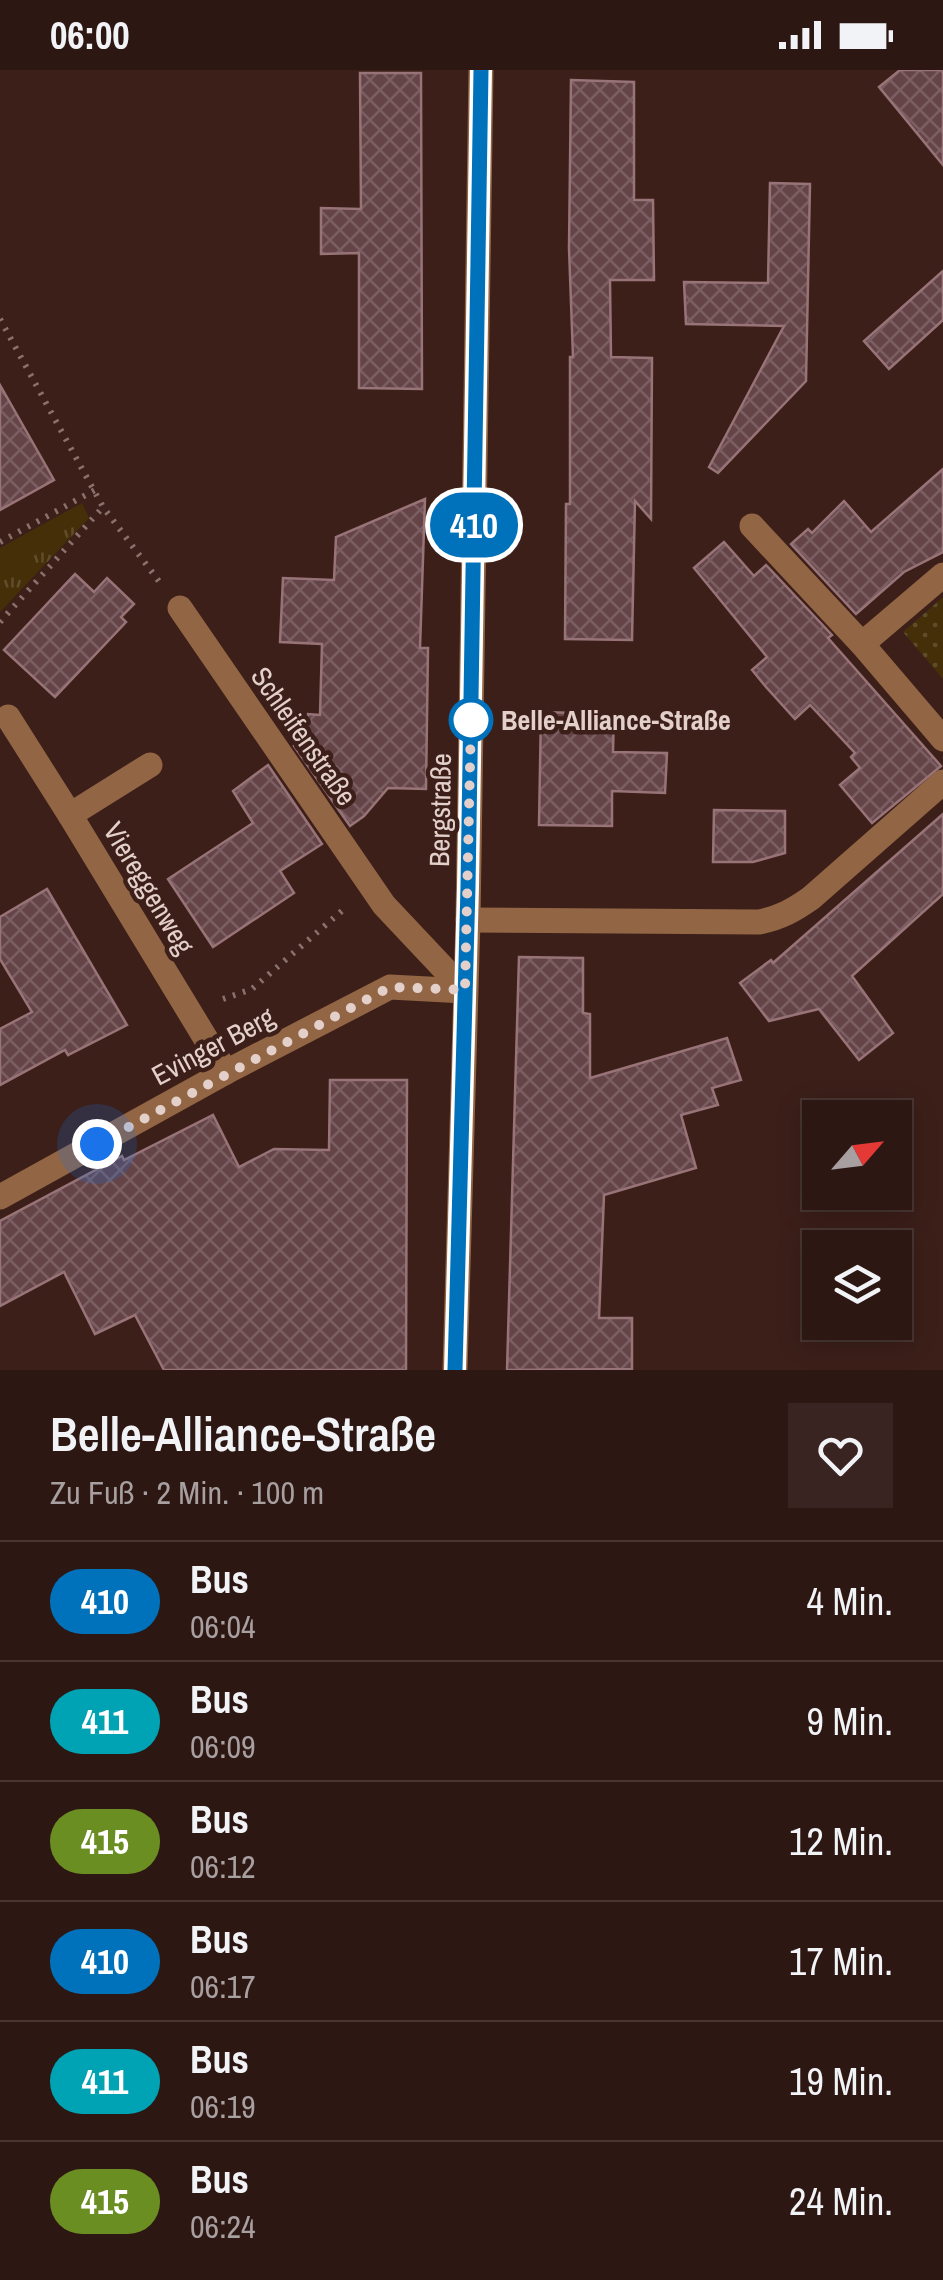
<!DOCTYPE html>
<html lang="de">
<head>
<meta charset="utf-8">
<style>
  body { margin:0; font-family:"Archivo Narrow",sans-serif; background:#392421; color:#f1f3f6; height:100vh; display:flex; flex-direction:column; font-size:38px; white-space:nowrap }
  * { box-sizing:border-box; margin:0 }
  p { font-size:32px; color:#a79fa0 }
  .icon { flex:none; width:55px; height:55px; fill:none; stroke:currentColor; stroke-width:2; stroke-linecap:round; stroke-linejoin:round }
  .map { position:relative; height:1300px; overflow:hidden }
  .details { display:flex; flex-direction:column; background:#2d1713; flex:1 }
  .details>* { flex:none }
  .badge { padding:0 20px; border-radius:32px; font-size:35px; line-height:65px }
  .needle { width:65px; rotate:62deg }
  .controls { position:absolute; left:802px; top:1030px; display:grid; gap:20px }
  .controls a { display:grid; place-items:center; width:110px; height:110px; border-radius:0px; background:#2d1713; box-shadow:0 5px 25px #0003,0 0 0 2px #483633; font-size:50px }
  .you { position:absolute; width:50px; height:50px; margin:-25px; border:8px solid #fff; border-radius:50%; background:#1a73e8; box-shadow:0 0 0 15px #1a73e833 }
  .map>.badge { position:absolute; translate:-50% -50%; box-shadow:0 0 0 5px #fff }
  .round { display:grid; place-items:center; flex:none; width:105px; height:105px; border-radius:0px; background:#392421 }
  .headline { display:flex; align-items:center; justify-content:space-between; height:170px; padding:0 50px }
  h1 { font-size:48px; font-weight:600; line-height:75px }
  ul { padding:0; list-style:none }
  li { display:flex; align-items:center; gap:30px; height:120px; padding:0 50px; border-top:2px solid #483633 }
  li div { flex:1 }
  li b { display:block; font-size:38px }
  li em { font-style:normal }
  li .badge { min-width:110px; font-weight:700; text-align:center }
  .status { display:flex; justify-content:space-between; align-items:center; height:70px; padding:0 50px; background:#2d1713; direction:ltr }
  .status svg { height:28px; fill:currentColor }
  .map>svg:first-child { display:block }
  .grass { fill:url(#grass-tufts) }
  .park { fill:url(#park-dots) }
  .building { fill:url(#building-cross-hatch); stroke:#987377; stroke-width:2.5 }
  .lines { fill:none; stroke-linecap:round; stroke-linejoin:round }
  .path { stroke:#8a726c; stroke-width:6; stroke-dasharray:2.5 8; stroke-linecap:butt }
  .minor { stroke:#926545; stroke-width:25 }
  .line-casing { stroke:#fff; stroke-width:22 }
  .line { stroke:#0072bc; stroke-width:15 }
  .walk { stroke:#e4d0cb; stroke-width:10; stroke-dasharray:0 18 }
  .stop-dot { fill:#fff; stroke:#0072bc; stroke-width:5 }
  .labels { text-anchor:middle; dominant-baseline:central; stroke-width:9; stroke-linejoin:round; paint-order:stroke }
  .stop-label { font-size:28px; font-weight:bold; fill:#e4d0cb; stroke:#3c1f19; text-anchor:start }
  .street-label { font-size:28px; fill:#e4d0cb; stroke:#3c1f19 }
</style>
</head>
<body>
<div class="status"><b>06:00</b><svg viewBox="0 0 49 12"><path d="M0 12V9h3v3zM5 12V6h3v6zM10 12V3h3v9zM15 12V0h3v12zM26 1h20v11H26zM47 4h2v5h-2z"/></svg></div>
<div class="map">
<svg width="943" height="1300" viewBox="0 0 943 1300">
  <defs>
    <pattern id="grass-tufts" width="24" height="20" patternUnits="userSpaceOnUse" patternTransform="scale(2.5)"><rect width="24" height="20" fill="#442f08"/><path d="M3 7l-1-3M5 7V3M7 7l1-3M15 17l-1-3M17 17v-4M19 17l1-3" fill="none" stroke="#5f4c2b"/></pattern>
    <pattern id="park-dots" width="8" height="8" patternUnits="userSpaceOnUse" patternTransform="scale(2.5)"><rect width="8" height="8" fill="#442f08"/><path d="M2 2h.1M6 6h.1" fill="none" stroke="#5f4c2b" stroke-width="1.8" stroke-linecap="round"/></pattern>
    <pattern id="building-cross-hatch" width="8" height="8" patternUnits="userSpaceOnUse" patternTransform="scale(2.5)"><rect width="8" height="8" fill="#654448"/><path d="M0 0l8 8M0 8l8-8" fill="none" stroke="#7b5e61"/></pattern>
  </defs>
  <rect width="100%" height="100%" fill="#3c1f19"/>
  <polygon class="grass" points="82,433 89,448 0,542 0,478"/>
  <polygon class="park" points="943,527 943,609 903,562"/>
  <g class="building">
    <polygon points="900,0 943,0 943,95 879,17"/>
    <polygon points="360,3 421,3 422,319 359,318 359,183 321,184 321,138 361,139"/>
    <polygon points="571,10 634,12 634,130 653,130 654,210 610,210 611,287 652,288 651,449 635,431 632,570 565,569 566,434 570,434 570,287 573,287 569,178"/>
    <polygon points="770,113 810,114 806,311 718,403 709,397 784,256 686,254 684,212 768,213"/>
    <polygon points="943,201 943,250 889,299 864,271"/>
    <polygon points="0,315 54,410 0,440"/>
    <polygon points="943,399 943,482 904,502 856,544 791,474 808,459 812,463 844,431 871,462"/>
    <polygon points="425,429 420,578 428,578 426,719 388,718 364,746 350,756 294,676 307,666 308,644 320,645 322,574 280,572 283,508 334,510 336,467"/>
    <polygon points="724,472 754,506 766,495 832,565 828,568 941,696 872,753 840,715 860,698 851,687 855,683 810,635 795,649 766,617 752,600 767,587 694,498"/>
    <polygon points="75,504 94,522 107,508 134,534 121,547 126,552 55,627 4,580"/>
    <polygon points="541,642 614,644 613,682 667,683 665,723 612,721 612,756 539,755"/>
    <polygon points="268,695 322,774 280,801 294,823 213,877 168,809 253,753 233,721"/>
    <polygon points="714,740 785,741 785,783 753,792 713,792"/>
    <polygon points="943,744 943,824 852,906 893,963 859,990 819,939 769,951 740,913 771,890 773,893"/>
    <polygon points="47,819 127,955 68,985 65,980 0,1015 0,959 32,942 0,889 0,847"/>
    <polygon points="519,887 583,888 583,943 590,944 590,1008 727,968 741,1010 712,1018 718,1035 681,1045 696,1098 604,1125 599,1248 632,1248 632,1299 507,1300"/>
    <polygon points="330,1010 407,1010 406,1300 164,1300 135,1245 95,1264 64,1202 0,1236 0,1151 122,1086 124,1090 213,1045 239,1097 274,1079 329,1080"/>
  </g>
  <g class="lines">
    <g class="path">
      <polyline points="0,249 103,437 161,514"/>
      <polyline points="0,472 95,420"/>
      <polyline points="0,552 103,437"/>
      <polyline points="223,929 252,919 344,839"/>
    </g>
    <g class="minor">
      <polyline points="752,456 862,574 943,669"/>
      <polyline points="180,538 384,835 465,921"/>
      <polyline points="862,574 943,505"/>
      <polyline points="8,647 70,745"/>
      <polyline points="150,695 70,745 226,1002"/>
      <path d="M 468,850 L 759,852 C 780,848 794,840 811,828 L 943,712"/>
      <polyline points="0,1127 226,1002 390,917 465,921"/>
      <polyline points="455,1300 468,850 481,0"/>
    </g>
  </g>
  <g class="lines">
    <defs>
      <polyline id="line" points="455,1300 468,817 481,0"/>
    </defs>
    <use href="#line" class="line-casing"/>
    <use href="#line" class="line"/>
    <polyline class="walk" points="97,1074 390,917 465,920 471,650"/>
  </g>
  <circle class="stop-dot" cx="471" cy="650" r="20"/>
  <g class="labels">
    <g class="stop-label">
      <text x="501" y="650">Belle-Alliance-Straße</text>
    </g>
    <g class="street-label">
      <text transform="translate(304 666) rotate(55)">Schleifenstraße</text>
      <text transform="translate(440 740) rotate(-89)">Bergstraße</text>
      <text transform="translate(149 818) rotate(59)">Viereggenweg</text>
      <text transform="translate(213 976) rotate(-28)">Evinger Berg</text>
    </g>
  </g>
</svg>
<div class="controls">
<a><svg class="needle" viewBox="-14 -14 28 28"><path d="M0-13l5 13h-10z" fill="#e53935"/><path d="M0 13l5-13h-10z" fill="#a79fa0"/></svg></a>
<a><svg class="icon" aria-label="layers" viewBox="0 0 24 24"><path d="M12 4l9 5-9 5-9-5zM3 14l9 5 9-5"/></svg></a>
</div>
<div class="you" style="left:97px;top:1074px"></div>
<b class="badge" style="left:474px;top:455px;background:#0072bc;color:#fff">410</b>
</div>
<section class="details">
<div class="headline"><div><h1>Belle-Alliance-Straße</h1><p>Zu Fuß · 2 Min. · 100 m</p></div><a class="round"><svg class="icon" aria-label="heart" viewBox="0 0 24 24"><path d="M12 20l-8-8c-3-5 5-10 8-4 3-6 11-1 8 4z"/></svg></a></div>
<ul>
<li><span class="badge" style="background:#0072bc;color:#fff">410</span><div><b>Bus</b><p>06:04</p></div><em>4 Min.</em></li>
<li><span class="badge" style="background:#00a3b4;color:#fff">411</span><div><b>Bus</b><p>06:09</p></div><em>9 Min.</em></li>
<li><span class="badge" style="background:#6b8e23;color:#fff">415</span><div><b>Bus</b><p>06:12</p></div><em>12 Min.</em></li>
<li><span class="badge" style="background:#0072bc;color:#fff">410</span><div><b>Bus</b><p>06:17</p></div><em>17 Min.</em></li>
<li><span class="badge" style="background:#00a3b4;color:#fff">411</span><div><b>Bus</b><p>06:19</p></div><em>19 Min.</em></li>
<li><span class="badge" style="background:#6b8e23;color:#fff">415</span><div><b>Bus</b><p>06:24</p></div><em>24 Min.</em></li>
</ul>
</section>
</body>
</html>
